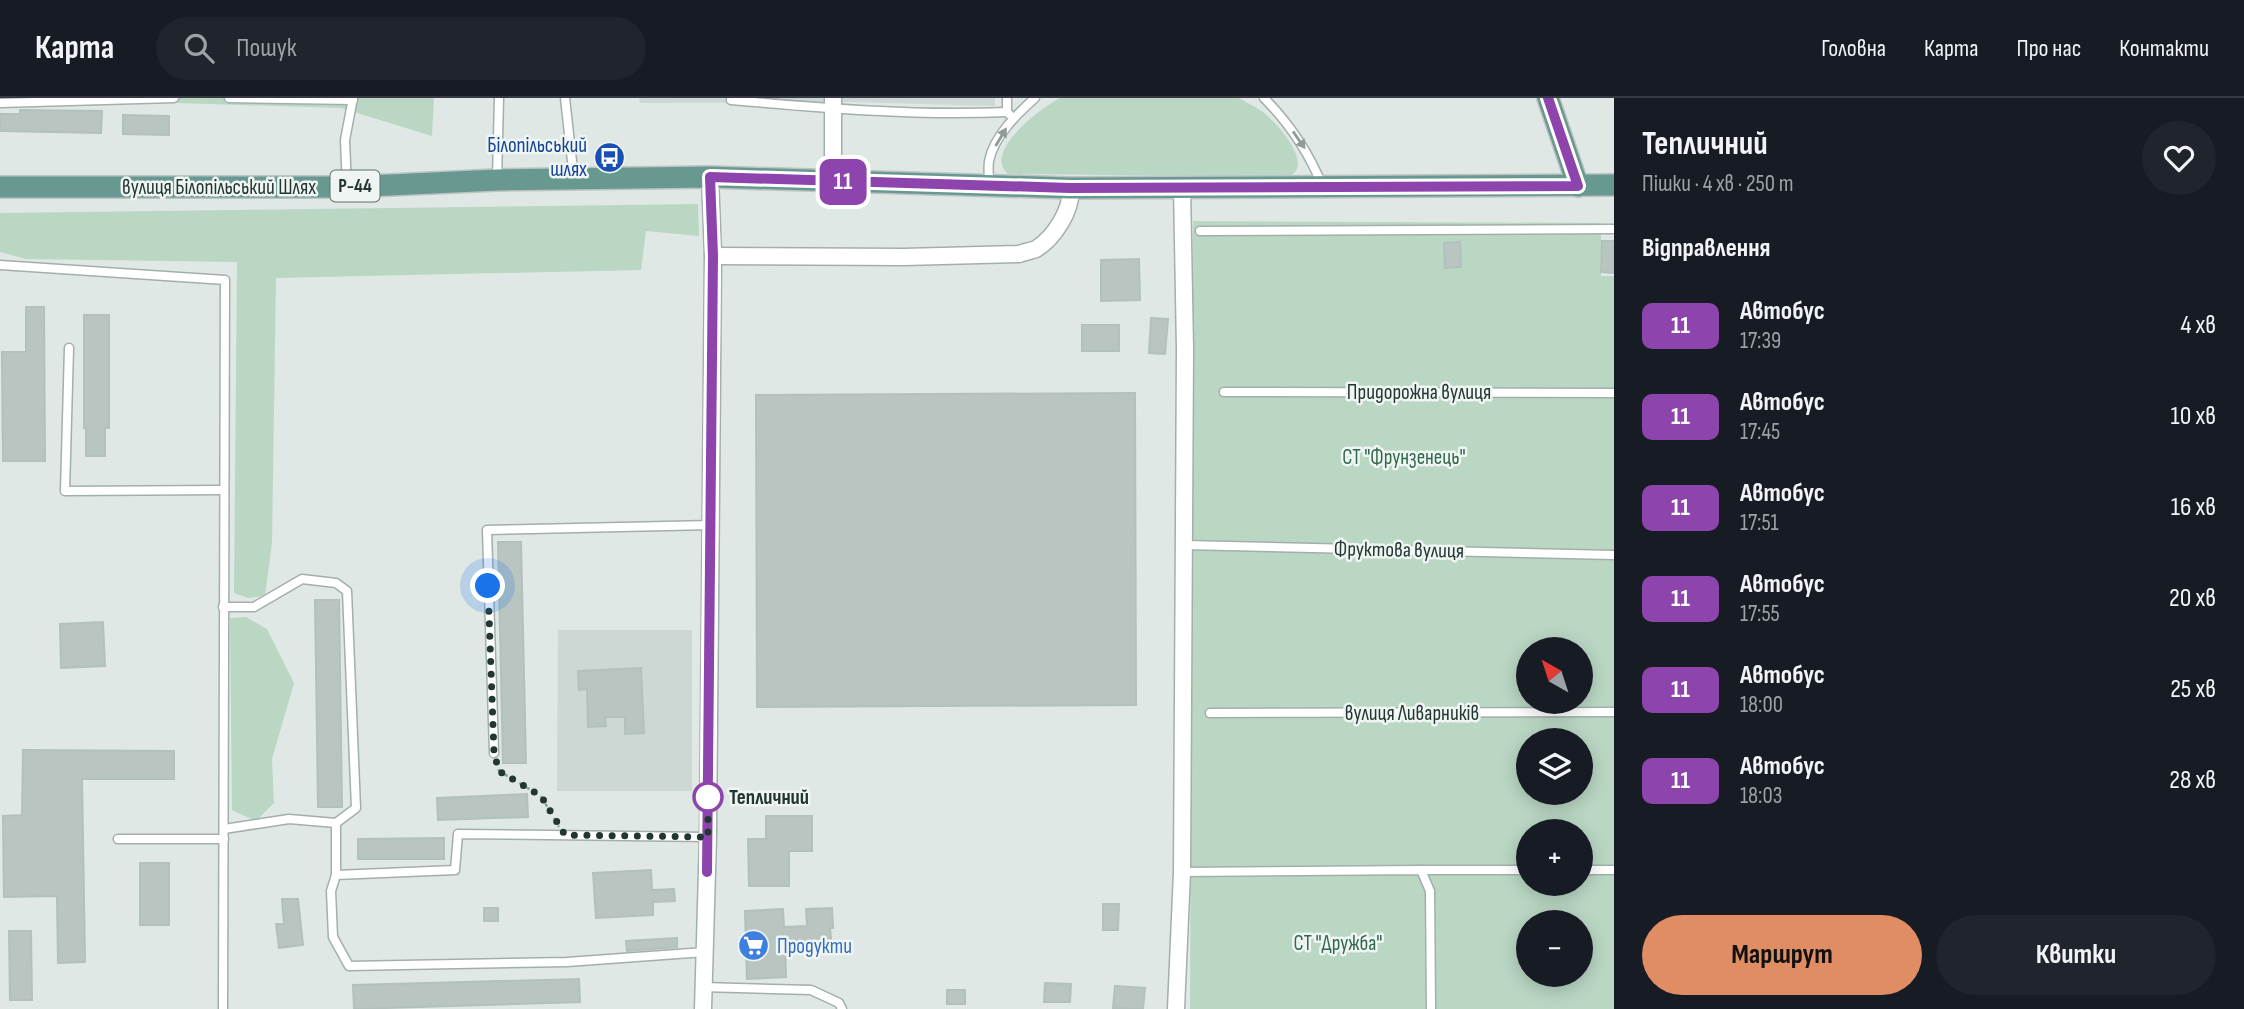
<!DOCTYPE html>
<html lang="uk">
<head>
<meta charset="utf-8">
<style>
  body { margin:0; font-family:"Sofia Sans Condensed",sans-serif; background:#20242c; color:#f1f3f6; height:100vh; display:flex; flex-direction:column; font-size:26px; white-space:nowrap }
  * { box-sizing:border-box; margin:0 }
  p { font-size:23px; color:#9ea1a6 }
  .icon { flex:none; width:38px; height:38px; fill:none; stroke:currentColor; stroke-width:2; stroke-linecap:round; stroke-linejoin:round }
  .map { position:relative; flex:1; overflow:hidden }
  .details { display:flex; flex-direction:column; background:#171b24; width:630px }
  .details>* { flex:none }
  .badge { padding:0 14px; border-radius:10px; font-size:24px; line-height:46px }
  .needle { width:46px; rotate:321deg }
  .fabs { position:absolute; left:1516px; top:539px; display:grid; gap:14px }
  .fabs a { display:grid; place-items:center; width:77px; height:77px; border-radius:50%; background:#171b24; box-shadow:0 4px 18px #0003; font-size:35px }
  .you { position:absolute; width:35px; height:35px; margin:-18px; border:5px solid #fff; border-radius:50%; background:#1a73e8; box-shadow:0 0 0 10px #1a73e833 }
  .map>.badge { position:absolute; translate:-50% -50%; box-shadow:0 0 0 4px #fff }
  h2 { padding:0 28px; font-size:26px; line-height:63px }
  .round { display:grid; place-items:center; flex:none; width:74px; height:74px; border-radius:37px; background:#20242c }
  .head { display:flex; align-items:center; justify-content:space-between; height:119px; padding:0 28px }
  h1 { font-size:33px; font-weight:700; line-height:52px }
  .cta { display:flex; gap:14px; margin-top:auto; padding:14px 28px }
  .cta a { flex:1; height:80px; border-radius:42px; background:#e18d64; color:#111; font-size:28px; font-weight:700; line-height:80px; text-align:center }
  .cta a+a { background:#20242c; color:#f1f3f6 }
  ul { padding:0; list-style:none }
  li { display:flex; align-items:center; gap:21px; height:91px; padding:0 28px }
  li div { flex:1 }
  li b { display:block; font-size:26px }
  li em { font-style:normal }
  li .badge { min-width:77px; font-weight:700; text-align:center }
  header { display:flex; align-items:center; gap:42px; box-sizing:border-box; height:98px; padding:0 35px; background:#171b24; border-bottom:2px solid #363941 }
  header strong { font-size:33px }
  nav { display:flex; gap:38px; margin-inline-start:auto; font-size:24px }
  .search { width:490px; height:63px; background:#20242c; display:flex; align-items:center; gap:18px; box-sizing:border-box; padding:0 24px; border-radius:38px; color:#9ea1a6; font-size:26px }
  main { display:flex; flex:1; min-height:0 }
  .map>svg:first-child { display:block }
  .built { fill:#cdd8d4 }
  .green { fill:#bad7c4; fill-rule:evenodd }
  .building { fill:#b8c5c1; stroke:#b2c1bc; stroke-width:2 }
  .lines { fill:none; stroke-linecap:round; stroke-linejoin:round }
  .service-casing { stroke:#a3afac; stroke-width:11 }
  .minor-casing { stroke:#a3afac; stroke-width:19 }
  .primary-casing { stroke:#bdc3c2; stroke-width:24 }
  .path { stroke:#83a8a0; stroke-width:2.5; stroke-dasharray:3.5 5; stroke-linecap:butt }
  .service { stroke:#fff; stroke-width:8 }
  .minor { stroke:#fff; stroke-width:16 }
  .primary { stroke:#689990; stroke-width:21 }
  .oneway { fill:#909a98 }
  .line-casing { stroke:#fff; stroke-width:16 }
  .line { stroke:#8e44ad; stroke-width:10 }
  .walk { stroke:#223632; stroke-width:7; stroke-dasharray:0 12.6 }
  .stop-dot { fill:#fff; stroke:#8e44ad; stroke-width:3.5 }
  .labels { text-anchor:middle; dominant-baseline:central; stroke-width:5; stroke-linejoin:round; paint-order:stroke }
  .shield { fill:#eff5f2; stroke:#606f6c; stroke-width:2 }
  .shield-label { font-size:19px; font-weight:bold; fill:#223632 }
  .transit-label { font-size:21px; fill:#164399; stroke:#eff5f2; text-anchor:end }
  .street-label { font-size:21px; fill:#223632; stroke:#eff5f2 }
  .park-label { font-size:21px; fill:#31684b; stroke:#eff5f2 }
  .stop-label { font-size:21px; font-weight:bold; fill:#223632; stroke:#eff5f2; text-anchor:start }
  .shop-label { font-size:21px; fill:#366cbe; stroke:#eff5f2; text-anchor:start }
</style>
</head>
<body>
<header>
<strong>Карта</strong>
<div class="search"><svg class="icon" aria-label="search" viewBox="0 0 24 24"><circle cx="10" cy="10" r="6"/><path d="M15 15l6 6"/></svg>Пошук</div>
<nav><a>Головна</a><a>Карта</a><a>Про нас</a><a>Контакти</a></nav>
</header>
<main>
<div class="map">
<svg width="1614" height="911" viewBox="0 0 1614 911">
  <rect width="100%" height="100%" fill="#dfe8e5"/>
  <g class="built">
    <polygon points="639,0 995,0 995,8 850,4 640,5"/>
    <polygon points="558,532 692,532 692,693 557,693"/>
  </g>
  <g class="green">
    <polygon points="0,0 434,0 432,38 341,10 177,5 0,9"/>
    <path d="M 1060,0 L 1239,0 C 1247,5 1256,9 1263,14 C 1277,25 1317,69 1287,79 L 1008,76 C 982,54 1041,10 1060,0 Z"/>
    <polygon points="698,106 699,138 646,133 641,172 276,180 272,445 265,498 248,500 234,495 237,164 26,161 0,154 0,115"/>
    <path d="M 1193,123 L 1601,125 L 1601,178 L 1614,178 L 1614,911 L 1190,911 ZM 1528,551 L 1580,551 L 1580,604 L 1528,604 ZM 1528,642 L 1580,642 L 1580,695 L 1528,695 ZM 1528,733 L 1580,733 L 1580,786 L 1528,786 ZM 1528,824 L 1580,824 L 1580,877 L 1528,877 Z"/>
    <polygon points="246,519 267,531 294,585 272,661 274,705 256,723 232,712 230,520"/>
  </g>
  <g class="building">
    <polygon points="20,12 102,13 101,35 0,33 0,16 20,16"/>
    <polygon points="123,17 169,18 169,37 123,36"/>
    <polygon points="1602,143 1614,143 1614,175 1601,174"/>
    <polygon points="1460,144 1461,169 1445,170 1444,145"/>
    <polygon points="1139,161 1140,202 1101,203 1101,162"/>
    <polygon points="26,209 44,209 45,363 3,363 2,254 26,254"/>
    <polygon points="84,217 109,217 109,330 105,330 105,358 86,358 86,330 84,330"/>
    <polygon points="1151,220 1168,221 1165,256 1149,255"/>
    <rect x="1082" y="227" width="37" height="26"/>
    <polygon points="1135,295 1136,607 757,609 756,297"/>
    <polygon points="498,444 521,444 526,665 503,665"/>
    <polygon points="315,502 339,502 342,709 318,709"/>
    <polygon points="103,524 105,568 61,570 60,526"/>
    <polygon points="641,570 644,635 625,636 625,619 605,619 606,628 588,629 587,591 579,592 578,573"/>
    <polygon points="23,652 174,653 174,681 82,681 85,864 58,865 57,798 4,799 3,718 22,717"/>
    <polygon points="527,696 528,719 438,722 437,700"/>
    <polygon points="766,718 812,718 812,753 789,753 789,788 749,788 748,741 766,741"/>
    <polygon points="444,740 444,761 358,761 358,741"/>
    <rect x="140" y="765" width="29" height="62"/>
    <polygon points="651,772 652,792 674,791 675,803 653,804 653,817 596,820 593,775"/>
    <polygon points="282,801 298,801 303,847 279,850 276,826 284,826"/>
    <polygon points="1103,806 1119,806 1118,832 1103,832"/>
    <rect x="484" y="810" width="14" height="13"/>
    <polygon points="832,810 833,830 830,830 832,852 810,855 809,844 785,845 786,879 747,881 745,813 783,811 784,829 807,828 806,811"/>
    <polygon points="9,833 31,833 32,902 10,902"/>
    <polygon points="677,840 677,849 627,853 626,843"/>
    <polygon points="579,881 580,904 354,911 353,887"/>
    <polygon points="1045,885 1071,886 1070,904 1044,904"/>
    <polygon points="1115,888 1145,890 1143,911 1113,910"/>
    <rect x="947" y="892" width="18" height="14"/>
  </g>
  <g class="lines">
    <defs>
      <g id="service">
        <polyline points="229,0 353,2"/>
        <polyline points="565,0 574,81"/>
        <polyline points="1007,0 1007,14 1010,17"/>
        <path d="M 1264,0 C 1290,26 1308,53 1322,87"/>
        <path d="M 731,2 C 822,10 915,18 1007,14"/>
        <polyline points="0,5 174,0"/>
        <polyline points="497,82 499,0"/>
        <path d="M 989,85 C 989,78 988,70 989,63 C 994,38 1017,16 1035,0"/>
        <polyline points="347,89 345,42 353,0"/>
        <polyline points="1200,133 1614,131"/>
        <polyline points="0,167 225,182 223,911"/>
        <polyline points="69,250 65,393 223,392"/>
        <polyline points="1224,294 1614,295"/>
        <polyline points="1184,447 1614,457"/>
        <polyline points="223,509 254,509 302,481 336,485 347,493 356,710 336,725 336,777"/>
        <polyline points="1210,615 1614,614"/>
        <polyline points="494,655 487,432 711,427"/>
        <polyline points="224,731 289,721 336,725"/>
        <polyline points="118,741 224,741"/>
        <polyline points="1421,772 1528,772"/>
        <polyline points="1580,772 1614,772"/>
        <polyline points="1182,774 1421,772 1430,793 1431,911"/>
        <polyline points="705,854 567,864 349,868 333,839 331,793 336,777 455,772 458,736 708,739"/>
        <polyline points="702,889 811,892 839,905 842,911"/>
      </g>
      <g id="minor">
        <polyline points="833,0 833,84"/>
        <path d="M 713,158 L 904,159 L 1019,156 C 1024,154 1031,153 1036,151 C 1054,140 1073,111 1070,90"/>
        <polyline points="703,911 708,739 713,158 710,79"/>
        <polyline points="1176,911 1182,774 1185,251 1182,89"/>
      </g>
      <g id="primary">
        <polyline points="1548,0 1578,88"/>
        <polyline points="0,89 347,89 497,82 710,79 1070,90 1614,87"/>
      </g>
    </defs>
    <use href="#service" class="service-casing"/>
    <use href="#minor" class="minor-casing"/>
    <use href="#primary" class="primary-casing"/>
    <polyline class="path" points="496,663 499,673 541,698 559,729"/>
    <use href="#service" class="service"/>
    <use href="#minor" class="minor"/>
    <use href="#primary" class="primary"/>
  </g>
  <defs><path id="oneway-solid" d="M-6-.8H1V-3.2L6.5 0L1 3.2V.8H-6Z" transform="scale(1.75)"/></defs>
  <g class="oneway">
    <use href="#oneway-solid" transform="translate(1001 39) rotate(-59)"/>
    <use href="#oneway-solid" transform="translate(1299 42) rotate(55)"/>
  </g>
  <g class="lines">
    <defs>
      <polyline id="line" points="707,774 713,158 710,79 1070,90 1578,88 1548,0"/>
    </defs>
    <use href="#line" class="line-casing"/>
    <use href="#line" class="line"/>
    <polyline class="walk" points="488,488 494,655 499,673 541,698 565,737 708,739 708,699"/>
  </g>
  <defs>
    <symbol id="bus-disc" viewBox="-11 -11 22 22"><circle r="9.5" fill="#1a4fb4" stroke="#eff5f2"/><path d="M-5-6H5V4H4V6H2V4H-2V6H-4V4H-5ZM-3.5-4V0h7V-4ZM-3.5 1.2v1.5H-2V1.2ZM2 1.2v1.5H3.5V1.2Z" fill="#fff"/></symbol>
    <symbol id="supermarket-disc" viewBox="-11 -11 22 22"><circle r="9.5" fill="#3f7fe0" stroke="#eff5f2"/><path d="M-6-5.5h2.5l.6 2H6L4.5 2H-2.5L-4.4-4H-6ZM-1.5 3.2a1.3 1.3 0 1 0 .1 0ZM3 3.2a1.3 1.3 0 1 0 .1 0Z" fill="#fff"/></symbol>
  </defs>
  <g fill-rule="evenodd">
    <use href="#bus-disc" x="592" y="42" width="35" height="35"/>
    <use href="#supermarket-disc" x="736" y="830" width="35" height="35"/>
  </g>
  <circle class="stop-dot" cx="708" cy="699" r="14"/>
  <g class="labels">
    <rect class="shield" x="330.5" y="72.5" width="49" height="31" rx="5"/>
    <g class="shield-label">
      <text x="355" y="88">Р-44</text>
    </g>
    <g class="transit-label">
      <text x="587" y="47">Білопільський<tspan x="587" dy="24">шлях</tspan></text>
    </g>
    <g class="street-label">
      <text x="219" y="89">вулиця Білопільський Шлях</text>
      <text x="1419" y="294">Придорожна вулиця</text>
      <text transform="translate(1399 452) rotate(1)">Фруктова вулиця</text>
      <text x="1412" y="615">вулиця Ливарників</text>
    </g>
    <g class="park-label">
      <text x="1404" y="359">СТ "Фрунзенець"</text>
      <text x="1338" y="845">СТ "Дружба"</text>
    </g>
    <g class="stop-label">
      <text x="729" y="699">Тепличний</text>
    </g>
    <g class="shop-label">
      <text x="777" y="848">Продукти</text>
    </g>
  </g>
</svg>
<div class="fabs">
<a><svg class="needle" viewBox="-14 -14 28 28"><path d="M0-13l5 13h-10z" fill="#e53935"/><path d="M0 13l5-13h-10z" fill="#9ea1a6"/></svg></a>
<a><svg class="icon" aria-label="layers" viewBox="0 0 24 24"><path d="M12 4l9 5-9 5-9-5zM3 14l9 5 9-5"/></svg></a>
<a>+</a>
<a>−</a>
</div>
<div class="you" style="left:488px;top:488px"></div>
<b class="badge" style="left:843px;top:84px;background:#8e44ad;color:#fff">11</b>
</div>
<section class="details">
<div class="head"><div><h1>Тепличний</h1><p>Пішки · 4 хв · 250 m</p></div><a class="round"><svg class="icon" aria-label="heart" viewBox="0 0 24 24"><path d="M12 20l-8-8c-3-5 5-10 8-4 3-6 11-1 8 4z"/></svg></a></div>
<h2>Відправлення</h2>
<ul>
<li><span class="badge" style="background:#8e44ad;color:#fff">11</span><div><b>Автобус</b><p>17:39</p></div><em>4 хв</em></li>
<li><span class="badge" style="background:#8e44ad;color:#fff">11</span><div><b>Автобус</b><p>17:45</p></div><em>10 хв</em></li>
<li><span class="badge" style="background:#8e44ad;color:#fff">11</span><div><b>Автобус</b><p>17:51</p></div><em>16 хв</em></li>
<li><span class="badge" style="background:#8e44ad;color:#fff">11</span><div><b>Автобус</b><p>17:55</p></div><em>20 хв</em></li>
<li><span class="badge" style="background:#8e44ad;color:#fff">11</span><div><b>Автобус</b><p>18:00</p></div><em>25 хв</em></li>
<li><span class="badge" style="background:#8e44ad;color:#fff">11</span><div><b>Автобус</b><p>18:03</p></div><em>28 хв</em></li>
</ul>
<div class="cta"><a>Маршрут</a><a>Квитки</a></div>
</section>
</main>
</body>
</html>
